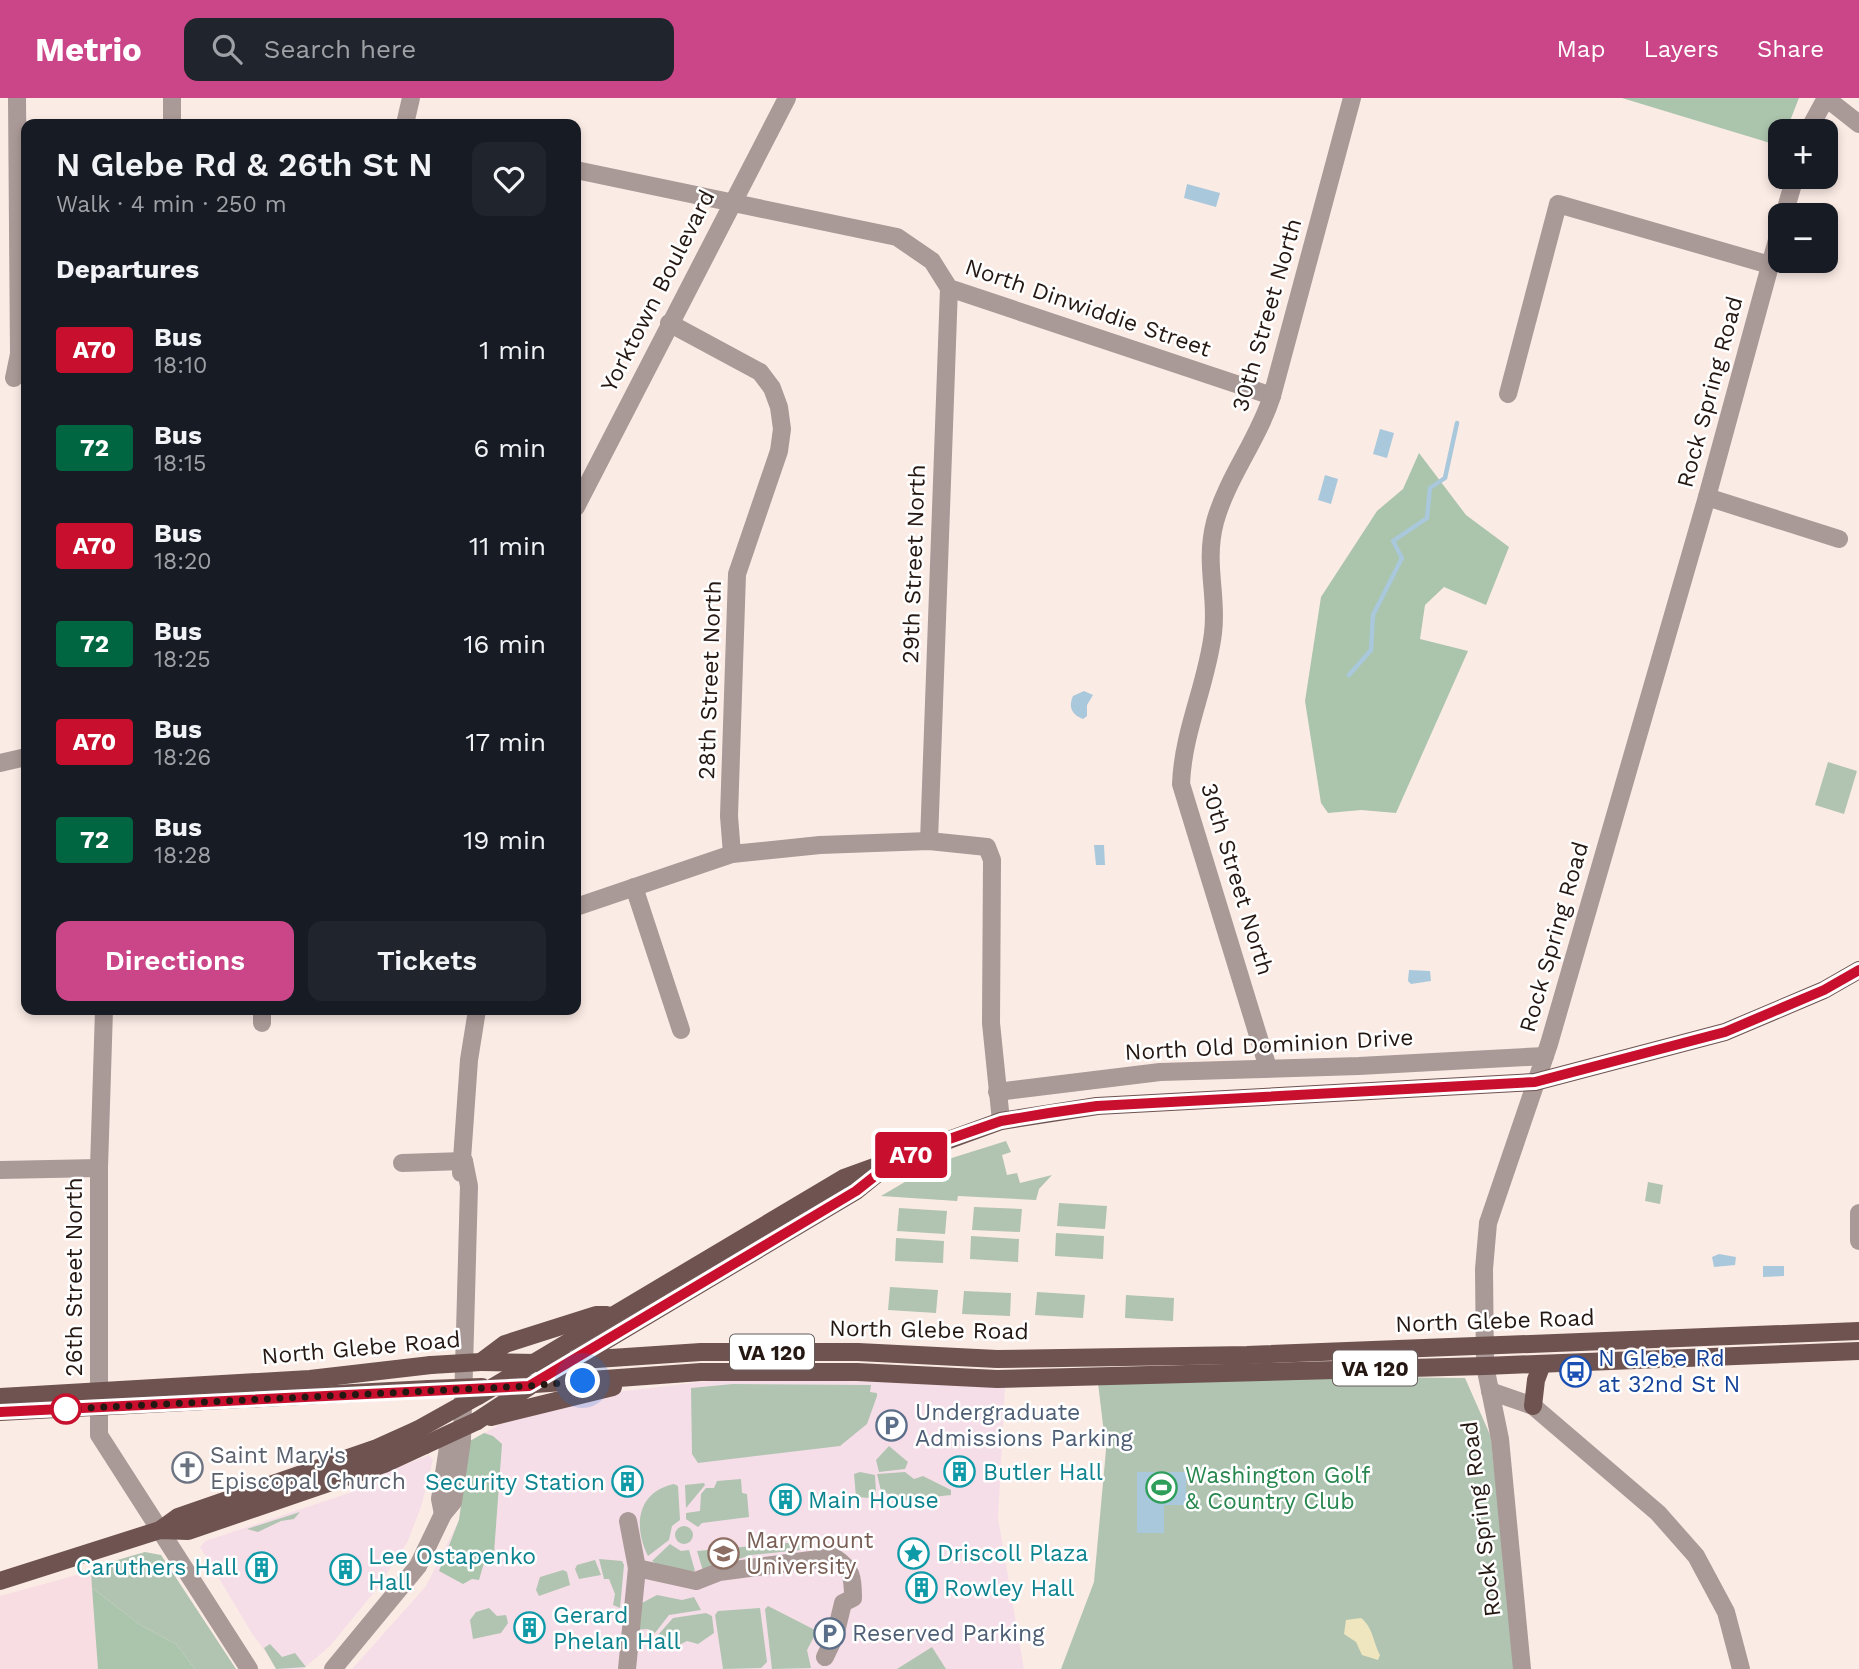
<!DOCTYPE html>
<html lang="en">
<head>
<meta charset="utf-8">
<style>
  body { margin:0; font-family:"Work Sans",sans-serif; background:#20242c; color:#f1f3f6; height:100vh; display:flex; flex-direction:column; font-size:26px; white-space:nowrap }
  * { box-sizing:border-box; margin:0 }
  p { font-size:23px; color:#9ea1a6 }
  .icon { flex:none; width:38px; height:38px; fill:none; stroke:currentColor; stroke-width:2; stroke-linecap:round; stroke-linejoin:round }
  .map { position:relative; flex:1; overflow:hidden }
  .side { position:absolute; left:21px; top:21px; width:560px; height:896px; display:flex; flex-direction:column; background:#171b24; border-radius:14px; box-shadow:0 4px 10px #0003 }
  .side>* { flex:none }
  .badge { padding:0 14px; border-radius:5px; font-size:24px; line-height:46px }
  .buttons { position:absolute; left:1768px; top:21px; display:grid; gap:14px }
  .buttons a { display:grid; place-items:center; width:70px; height:70px; border-radius:14px; background:#171b24; box-shadow:0 4px 10px #0003; font-size:35px }
  .you { position:absolute; width:35px; height:35px; margin:-18px; border:5px solid #fff; border-radius:50%; background:#1a73e8; box-shadow:0 0 0 10px #1a73e833 }
  .map>.badge { position:absolute; translate:-50% -50%; box-shadow:0 0 0 4px #fff }
  h2 { padding:0 35px; font-size:26px; line-height:63px }
  .round { display:grid; place-items:center; flex:none; width:74px; height:74px; border-radius:14px; background:#20242c }
  .head { display:flex; align-items:center; justify-content:space-between; height:119px; padding:0 35px }
  h1 { font-size:33px; font-weight:600; line-height:52px }
  .action { display:flex; gap:14px; margin-top:auto; padding:14px 35px }
  .action a { flex:1; height:80px; border-radius:14px; background:#cb4689; color:#fff; font-size:28px; font-weight:600; line-height:80px; text-align:center }
  .action a+a { background:#20242c; color:#f1f3f6 }
  ul { padding:0; list-style:none }
  li { display:flex; align-items:center; gap:21px; height:98px; padding:0 35px }
  li div { flex:1 }
  li b { display:block; font-size:26px }
  li em { font-style:normal }
  li .badge { min-width:77px; font-weight:700; text-align:center }
  header { display:flex; align-items:center; gap:42px; box-sizing:border-box; height:98px; padding:0 35px; background:#cb4689; color:#fff }
  header strong { font-size:33px }
  nav { display:flex; gap:38px; margin-inline-start:auto; font-size:24px }
  .search { width:490px; height:63px; background:#20242c; display:flex; align-items:center; gap:18px; box-sizing:border-box; padding:0 24px; border-radius:14px; color:#9ea1a6; font-size:26px }
  .map>svg:first-child { display:block }
  .industrial { fill:#f8dde2 }
  .education { fill:#f6dee8 }
  .green { fill:#b0c4b1 }
  .forest { fill:#abc4ac }
  .sand { fill:#efe6c0 }
  .water { fill:#a9c8db }
  .lines { fill:none; stroke-linecap:round; stroke-linejoin:round }
  .stream { stroke:#a9c8db; stroke-width:4.5 }
  .minor { stroke:#a99997; stroke-width:18 }
  .major { stroke:#6e5350; stroke-width:18 }
  .major-bridge { stroke:#6e5350; stroke-width:18 }
  .line-casing { stroke:#fff; stroke-width:16 }
  .line { stroke:#c8102e; stroke-width:10 }
  .walk { stroke:#251813; stroke-width:7; stroke-dasharray:0 12.6 }
  .stop-dot { fill:#fff; stroke:#c8102e; stroke-width:3.5 }
  .labels { text-anchor:middle; dominant-baseline:central; stroke-width:5; stroke-linejoin:round; paint-order:stroke }
  .shield { fill:#fff; stroke:#665d5a; stroke-width:2 }
  .shield-label { font-size:21px; font-weight:bold; fill:#251813 }
  .street-label { font-size:23px; fill:#251813; stroke:#fff }
  .transit-label { font-size:23px; fill:#164399; stroke:#fff; text-anchor:start }
  .service-label { font-size:23px; fill:#4e5e75; stroke:#fff; text-anchor:start }
  .worship-label { font-size:23px; fill:#5b616d; stroke:#fff; text-anchor:start }
  .culture-label { font-size:23px; fill:#0d838f; stroke:#fff; text-anchor:start }
  .leisure-label { font-size:23px; fill:#27864d; stroke:#fff; text-anchor:start }
  .education-label { font-size:23px; fill:#785e54; stroke:#fff; text-anchor:start }
</style>
</head>
<body>
<header>
<strong>Metrio</strong>
<div class="search"><svg class="icon" aria-label="search" viewBox="0 0 24 24"><circle cx="10" cy="10" r="6"/><path d="M15 15l6 6"/></svg>Search here</div>
<nav><a>Map</a><a>Layers</a><a>Share</a></nav>
</header>
<div class="map">
<svg width="1859" height="1571" viewBox="0 0 1859 1571">
  <rect width="100%" height="100%" fill="#fbebe5"/>
  <polygon class="industrial" points="91,1473 98,1571 0,1571 0,1498"/>
  <g class="education">
    <polygon points="818,1282 1005,1289 998,1420 1024,1571 352,1571 426,1488 459,1422 470,1343 509,1321 599,1296 710,1283"/>
    <polygon points="429,1357 433,1362 421,1409 407,1445 376,1492 330,1548 303,1571 278,1571 253,1537 200,1449 205,1443 352,1394 372,1380"/>
  </g>
  <g class="green">
    <polygon points="1828,664 1857,673 1844,716 1815,707"/>
    <polygon points="1006,1043 1011,1054 1002,1057 1007,1077 1017,1075 1020,1085 1052,1077 1039,1091 1036,1102 958,1098 957,1103 881,1098 939,1064"/>
    <polygon points="1648,1084 1663,1087 1660,1106 1645,1103"/>
    <polygon points="1059,1105 1107,1108 1105,1131 1057,1128"/>
    <polygon points="974,1109 1022,1111 1020,1134 972,1132"/>
    <polygon points="899,1110 947,1113 945,1136 897,1133"/>
    <polygon points="1056,1135 1104,1138 1103,1161 1055,1158"/>
    <polygon points="971,1138 1019,1141 1018,1164 970,1161"/>
    <polygon points="896,1140 944,1143 943,1165 895,1163"/>
    <polygon points="890,1189 938,1192 936,1215 888,1212"/>
    <polygon points="964,1193 1011,1195 1010,1218 962,1216"/>
    <polygon points="1037,1194 1085,1197 1083,1220 1035,1217"/>
    <polygon points="1126,1197 1174,1200 1173,1223 1125,1220"/>
    <polygon points="1369,1279 1465,1280 1491,1339 1515,1571 1061,1571 1094,1484 1106,1352 1098,1285"/>
    <polygon points="733,1286 871,1287 870,1294 877,1295 877,1298 867,1326 840,1348 698,1365 692,1356 691,1290"/>
    <polygon points="889,1348 908,1364 905,1371 879,1374 876,1362"/>
    <polygon points="860,1374 875,1377 876,1395 871,1400 856,1399 854,1376"/>
    <polygon points="905,1374 914,1381 923,1378 951,1392 951,1397 895,1403 894,1398 881,1393 877,1376"/>
    <polygon points="741,1381 742,1395 747,1396 749,1419 702,1425 698,1429 686,1421 686,1415 700,1413 701,1396 706,1390 714,1390 717,1383"/>
    <polygon points="704,1385 705,1387 686,1410 685,1387"/>
    <path d="M 674,1386 L 678,1388 L 680,1422 L 672,1428 L 669,1442 L 648,1458 C 633,1428 637,1394 674,1386 Z"/>
    <polygon points="300,1414 294,1421 281,1423 258,1434 247,1431"/>
    <circle cx="684" cy="1437" r="9"/>
    <polygon points="808,1443 800,1452 751,1457 703,1473 697,1453"/>
    <polygon points="670,1446 681,1453 689,1452 695,1473 666,1472 652,1463"/>
    <polygon points="145,1454 161,1457 236,1571 195,1571 176,1546 142,1528 92,1490 91,1473 100,1467"/>
    <polygon points="599,1461 622,1463 624,1467 620,1510 613,1507 615,1496 609,1481 604,1481"/>
    <polygon points="595,1462 601,1477 579,1481 575,1471 577,1467"/>
    <polygon points="563,1472 567,1474 570,1487 539,1498 536,1492 540,1479"/>
    <polygon points="657,1497 682,1502 694,1499 701,1512 669,1517 655,1535 648,1531 634,1532 642,1505"/>
    <polygon points="768,1508 817,1533 807,1552 811,1570 772,1571 765,1511"/>
    <polygon points="489,1510 497,1518 506,1517 508,1525 501,1535 473,1541 470,1522 476,1514"/>
    <polygon points="760,1510 767,1564 761,1570 723,1571 715,1517 718,1513"/>
    <polygon points="706,1515 712,1518 714,1535 698,1546 687,1543 677,1548 657,1538 673,1520"/>
    <polygon points="270,1546 282,1559 295,1555 306,1569 276,1571 264,1550"/>
    <polygon points="932,1549 946,1571 897,1571"/>
  </g>
  <g class="forest">
    <polygon points="1622,0 1799,0 1786,33 1780,33 1780,48"/>
    <polygon points="1419,355 1466,417 1509,449 1486,507 1444,489 1425,507 1420,541 1468,553 1396,715 1361,712 1328,715 1321,705 1305,603 1321,499 1377,413 1403,391"/>
    <polygon points="484,1335 493,1338 502,1346 494,1455 483,1468 479,1482 472,1481 463,1486 439,1473 459,1422 470,1343"/>
    <polygon points="92,1490 142,1528 176,1546 195,1571 98,1571"/>
  </g>
  <path class="sand" d="M 1361,1520 C 1373,1529 1373,1544 1380,1557 L 1378,1562 L 1362,1557 L 1356,1544 L 1344,1536 L 1346,1522 Z"/>
  <g class="water">
    <polygon points="1187,86 1220,95 1216,109 1184,100"/>
    <polygon points="1380,331 1394,335 1387,360 1373,356"/>
    <polygon points="1325,377 1338,381 1331,406 1318,402"/>
    <path d="M 1084,593 L 1093,597 L 1087,607 L 1087,618 L 1083,621 C 1072,617 1068,609 1073,598 Z"/>
    <polygon points="1094,747 1104,747 1105,767 1096,767"/>
    <polygon points="1409,872 1430,873 1431,883 1411,886 1408,883"/>
    <polygon points="1719,1156 1736,1159 1735,1167 1714,1169 1712,1159"/>
    <polygon points="1763,1168 1784,1168 1784,1178 1763,1179"/>
    <polygon points="1137,1374 1186,1374 1186,1407 1164,1407 1164,1435 1137,1435"/>
  </g>
  <g class="lines">
    <polyline class="stream" points="1349,577 1371,552 1373,517 1402,460 1393,443 1427,420 1430,390 1445,380 1457,325"/>
    <g class="minor">
      <polyline points="172,0 172,26"/>
      <polyline points="1826,0 1859,26"/>
      <polyline points="405,26 411,0"/>
      <polyline points="1808,33 1826,0"/>
      <polyline points="576,72 897,139 932,163 949,190 1272,298"/>
      <polyline points="1784,117 1795,79"/>
      <polyline points="669,225 760,274 772,290 779,309 782,331 779,353 737,476 729,718 732,756"/>
      <polyline points="14,280 19,256 17,0"/>
      <polyline points="1508,296 1558,106 1770,167"/>
      <polyline points="1707,399 1839,441"/>
      <polyline points="576,409 787,0"/>
      <polyline points="0,665 26,659"/>
      <polyline points="929,743 949,190"/>
      <polyline points="634,789 681,932"/>
      <polyline points="576,809 732,756 820,747 929,743 987,749 992,762 991,925 1001,1023"/>
      <polyline points="104,912 99,1070 99,1337 249,1571"/>
      <polyline points="262,925 262,912"/>
      <path d="M 1268,970 L 1181,686 C 1183,633 1207,586 1213,535 C 1218,498 1204,466 1215,424 C 1227,380 1258,342 1272,298 L 1352,0"/>
      <polyline points="997,994 1160,974 1359,968 1545,958"/>
      <polyline points="402,1065 464,1063"/>
      <polyline points="0,1072 99,1070"/>
      <polyline points="461,1075 469,962 477,912"/>
      <polyline points="1859,1115 1859,1143"/>
      <polyline points="1490,1293 1533,1308 1658,1415 1696,1458 1726,1514 1741,1571"/>
      <polyline points="443,1416 440,1401 450,1337"/>
      <path d="M 637,1470 L 696,1483 L 719,1474 L 834,1459 C 852,1471 853,1479 853,1500 L 843,1505 L 835,1538 L 825,1559"/>
      <polyline points="333,1571 418,1468 443,1416 453,1404 462,1342 469,1088 464,1063"/>
      <polyline points="627,1571 637,1470 628,1423"/>
      <polyline points="1522,1571 1500,1341 1485,1268 1484,1171 1488,1125 1549,946 1707,399 1780,131"/>
    </g>
    <g class="major">
      <polyline points="578,1259 856,1093 882,1072"/>
      <polyline points="481,1264 536,1265 701,1254 858,1254 997,1261 1247,1257 1859,1233"/>
      <polyline points="481,1264 505,1246 596,1217 607,1217"/>
      <polyline points="495,1289 701,1274 857,1274 997,1281 1485,1268 1859,1253"/>
      <polyline points="478,1298 844,1080 1001,1023 1097,1008 1535,984 1725,934 1824,892 1859,872"/>
      <polyline points="0,1299 310,1281 431,1267"/>
      <polyline points="1533,1308 1536,1282 1542,1266"/>
      <polyline points="0,1314 429,1291"/>
      <polyline points="491,1319 613,1289"/>
      <polyline points="477,1323 530,1288"/>
      <polyline points="160,1432 178,1419 377,1350 417,1332"/>
      <polyline points="0,1483 160,1432 188,1433 384,1366 425,1347"/>
    </g>
    <g class="major-bridge">
      <polyline points="431,1267 481,1264"/>
      <polyline points="429,1291 482,1289"/>
      <polyline points="417,1332 478,1298"/>
      <polyline points="425,1347 477,1323"/>
    </g>
  </g>
  <g class="lines">
    <defs>
      <polyline id="line" points="0,1314 529,1288 856,1093 890,1066 932,1047 1001,1023 1049,1015 1097,1008 1535,984 1725,934 1824,892 1859,872"/>
    </defs>
    <use href="#line" class="line-casing"/>
    <use href="#line" class="line"/>
    <polyline class="walk" points="66,1311 529,1288 583,1283"/>
  </g>
  <defs>
    <symbol id="bus-ring" viewBox="-11 -11 22 22"><circle r="9.5" fill="#fff" stroke="#1a4fb4" stroke-width="1.5"/><path d="M-5-6H5V4H4V6H2V4H-2V6H-4V4H-5ZM-3.5-4V0h7V-4ZM-3.5 1.2v1.5H-2V1.2ZM2 1.2v1.5H3.5V1.2Z" fill="#1a4fb4"/></symbol>
    <symbol id="parking-ring" viewBox="-11 -11 22 22"><circle r="9.5" fill="#fff" stroke="#5c6f8a" stroke-width="1.5"/><path d="M-3.5-5.5H1a3.5 3.5 0 0 1 0 7H-1V5.5H-3.5ZM-1-3.4V-.6H.8a1.4 1.4 0 0 0 0-2.8Z" fill="#5c6f8a"/></symbol>
    <symbol id="church-ring" viewBox="-11 -11 22 22"><circle r="9.5" fill="#fff" stroke="#6b7280" stroke-width="1.5"/><path d="M-1.2-6h2.4v3.5h3.3v2.4h-3.3V6h-2.4V-.1h-3.3v-2.4h3.3Z" fill="#6b7280"/></symbol>
    <symbol id="building-ring" viewBox="-11 -11 22 22"><circle r="9.5" fill="#fff" stroke="#0f9aa8" stroke-width="1.5"/><path d="M-4-6H4V6H1V3H-1V6H-4ZM-2.5-4.3h1.7v1.8h-1.7ZM.8-4.3h1.7v1.8H.8ZM-2.5-1h1.7V.8h-1.7ZM.8-1h1.7V.8H.8Z" fill="#0f9aa8"/></symbol>
    <symbol id="stadium-ring" viewBox="-11 -11 22 22"><circle r="9.5" fill="#fff" stroke="#2e9e5b" stroke-width="1.5"/><path d="M0-5a6.5 5 0 1 0 0 10a6.5 5 0 1 0 0-10ZM-3.5-1.8h7v3.6h-7Z" fill="#2e9e5b"/></symbol>
    <symbol id="university-ring" viewBox="-11 -11 22 22"><circle r="9.5" fill="#fff" stroke="#8d6e63" stroke-width="1.5"/><path d="M0-5L7-2L0 1L-7-2ZM-4 1L0 2.5L4 1V4Q0 6-4 4Z" fill="#8d6e63"/></symbol>
    <symbol id="sight-ring" viewBox="-11 -11 22 22"><circle r="9.5" fill="#fff" stroke="#0f9aa8" stroke-width="1.5"/><path d="M0-6L1.8-2.2L6-1.7L2.9 1.2L3.7 5.4L0 3.3L-3.7 5.4L-2.9 1.2L-6-1.7L-1.8-2.2Z" fill="#0f9aa8"/></symbol>
  </defs>
  <g fill-rule="evenodd">
    <use href="#bus-ring" x="1558" y="1256" width="35" height="35"/>
    <use href="#parking-ring" x="874" y="1310" width="35" height="35"/>
    <use href="#church-ring" x="170" y="1352" width="35" height="35"/>
    <use href="#building-ring" x="942" y="1356" width="35" height="35"/>
    <use href="#building-ring" x="610" y="1366" width="35" height="35"/>
    <use href="#stadium-ring" x="1144" y="1372" width="35" height="35"/>
    <use href="#building-ring" x="768" y="1384" width="35" height="35"/>
    <use href="#university-ring" x="706" y="1438" width="35" height="35"/>
    <use href="#sight-ring" x="896" y="1438" width="35" height="35"/>
    <use href="#building-ring" x="244" y="1452" width="35" height="35"/>
    <use href="#building-ring" x="328" y="1454" width="35" height="35"/>
    <use href="#building-ring" x="904" y="1472" width="35" height="35"/>
    <use href="#building-ring" x="512" y="1512" width="35" height="35"/>
    <use href="#parking-ring" x="812" y="1518" width="35" height="35"/>
  </g>
  <circle class="stop-dot" cx="66" cy="1311" r="14"/>
  <g class="labels">
    <g class="shield">
      <rect x="730" y="1236.5" width="84" height="35" rx="5"/>
      <rect x="1333" y="1252.5" width="84" height="35" rx="5"/>
    </g>
    <g class="shield-label">
      <text x="772" y="1254">VA 120</text>
      <text x="1375" y="1270">VA 120</text>
    </g>
    <g class="street-label">
      <text transform="translate(658 193) rotate(-63)">Yorktown Boulevard</text>
      <text transform="translate(1088 210) rotate(19)">North Dinwiddie Street</text>
      <text transform="translate(1267 217) rotate(-74)">30th Street North</text>
      <text transform="translate(1710 294) rotate(-75)">Rock Spring Road</text>
      <text transform="translate(914 466) rotate(-88)">29th Street North</text>
      <text transform="translate(710 582) rotate(-88)">28th Street North</text>
      <text transform="translate(1237 781) rotate(73)">30th Street North</text>
      <text transform="translate(1554 839) rotate(-74)">Rock Spring Road</text>
      <text transform="translate(1269 947) rotate(-3)">North Old Dominion Drive</text>
      <text transform="translate(74 1179) rotate(-90)">26th Street North</text>
      <text transform="translate(1495 1223) rotate(-2)">North Glebe Road</text>
      <text transform="translate(929 1232) rotate(1)">North Glebe Road</text>
      <text transform="translate(361 1250) rotate(-5)">North Glebe Road</text>
      <text transform="translate(1481 1421) rotate(-97)">Rock Spring Road</text>
    </g>
    <g class="transit-label">
      <text x="1598" y="1260">N Glebe Rd<tspan x="1598" dy="26">at 32nd St N</tspan></text>
    </g>
    <g class="service-label">
      <text x="915" y="1314">Undergraduate<tspan x="915" dy="26">Admissions Parking</tspan></text>
      <text x="852" y="1535">Reserved Parking</text>
    </g>
    <g class="worship-label">
      <text x="210" y="1357">Saint Mary's<tspan x="210" dy="26">Episcopal Church</tspan></text>
    </g>
    <g class="culture-label">
      <text x="983" y="1374">Butler Hall</text>
      <text x="605" y="1384" text-anchor="end">Security Station</text>
      <text x="808" y="1402">Main House</text>
      <text x="937" y="1455">Driscoll Plaza</text>
      <text x="368" y="1458">Lee Ostapenko<tspan x="368" dy="26">Hall</tspan></text>
      <text x="238" y="1469" text-anchor="end">Caruthers Hall</text>
      <text x="944" y="1490">Rowley Hall</text>
      <text x="553" y="1517">Gerard<tspan x="553" dy="26">Phelan Hall</tspan></text>
    </g>
    <g class="leisure-label">
      <text x="1185" y="1377">Washington Golf<tspan x="1185" dy="26">&amp; Country Club</tspan></text>
    </g>
    <g class="education-label">
      <text x="746" y="1442">Marymount<tspan x="746" dy="26">University</tspan></text>
    </g>
  </g>
</svg>
<div class="buttons">
<a>+</a>
<a>−</a>
</div>
<div class="you" style="left:583px;top:1283px"></div>
<b class="badge" style="left:911px;top:1057px;background:#c8102e;color:#fff">A70</b>
<section class="side">
<div class="head"><div><h1>N Glebe Rd &amp; 26th St N</h1><p>Walk · 4 min · 250 m</p></div><a class="round"><svg class="icon" aria-label="heart" viewBox="0 0 24 24"><path d="M12 20l-8-8c-3-5 5-10 8-4 3-6 11-1 8 4z"/></svg></a></div>
<h2>Departures</h2>
<ul>
<li><span class="badge" style="background:#c8102e;color:#fff">A70</span><div><b>Bus</b><p>18:10</p></div><em>1 min</em></li>
<li><span class="badge" style="background:#006641;color:#fff">72</span><div><b>Bus</b><p>18:15</p></div><em>6 min</em></li>
<li><span class="badge" style="background:#c8102e;color:#fff">A70</span><div><b>Bus</b><p>18:20</p></div><em>11 min</em></li>
<li><span class="badge" style="background:#006641;color:#fff">72</span><div><b>Bus</b><p>18:25</p></div><em>16 min</em></li>
<li><span class="badge" style="background:#c8102e;color:#fff">A70</span><div><b>Bus</b><p>18:26</p></div><em>17 min</em></li>
<li><span class="badge" style="background:#006641;color:#fff">72</span><div><b>Bus</b><p>18:28</p></div><em>19 min</em></li>
</ul>
<div class="action"><a>Directions</a><a>Tickets</a></div>
</section>
</div>
</body>
</html>
